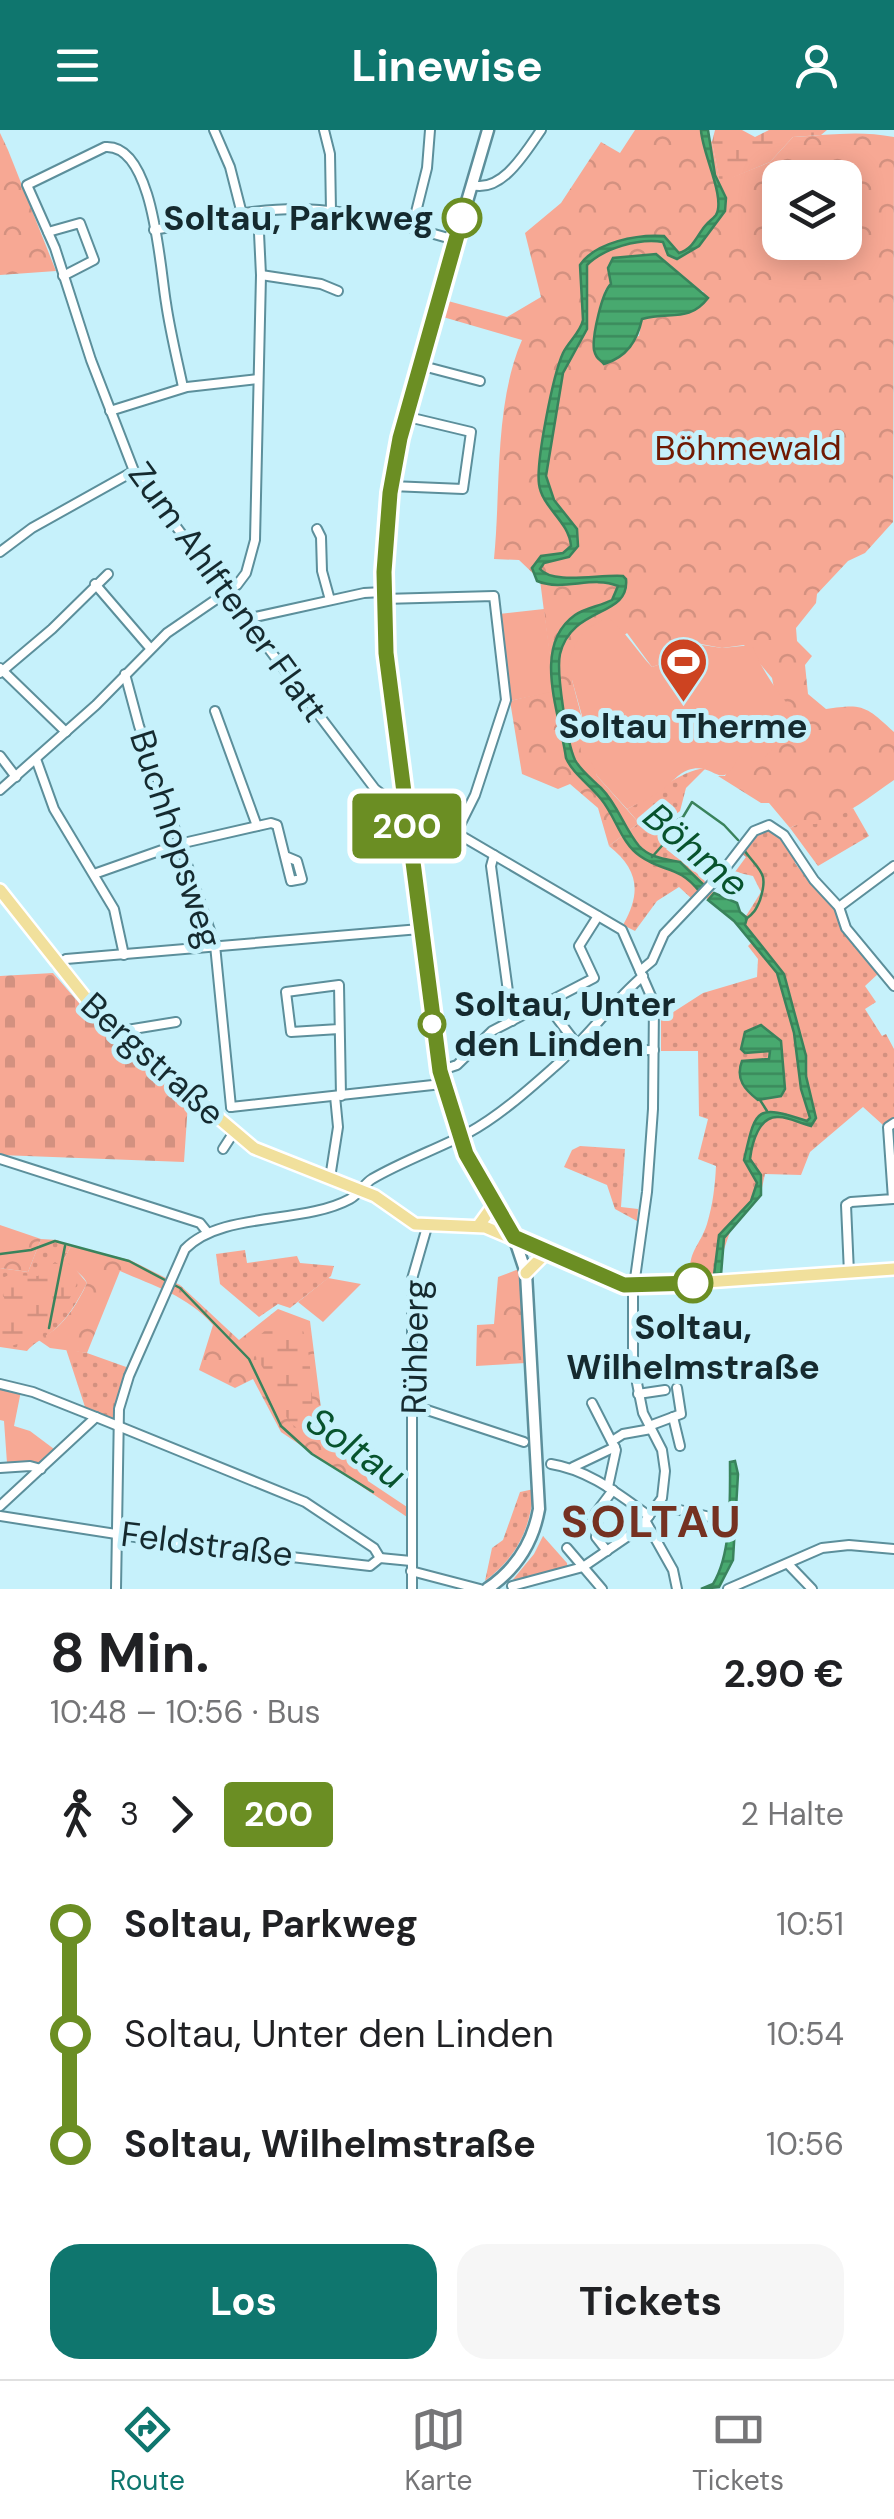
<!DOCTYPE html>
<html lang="de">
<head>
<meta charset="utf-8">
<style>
  body { margin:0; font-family:"DM Sans",sans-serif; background:#f6f6f6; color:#202124; height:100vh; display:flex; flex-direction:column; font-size:38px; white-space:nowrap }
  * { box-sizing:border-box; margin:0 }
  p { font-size:32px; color:#757577 }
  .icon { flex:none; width:55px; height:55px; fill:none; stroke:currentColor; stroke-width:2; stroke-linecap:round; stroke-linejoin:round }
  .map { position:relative; height:1459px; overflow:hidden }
  .panel { display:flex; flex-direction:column; background:#fff; flex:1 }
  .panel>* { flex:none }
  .badge { padding:0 20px; border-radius:8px; font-size:35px; line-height:65px }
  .buttons { position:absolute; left:762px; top:30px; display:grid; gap:20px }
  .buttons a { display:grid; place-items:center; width:100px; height:100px; border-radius:20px; background:#fff; box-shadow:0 5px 25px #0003; font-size:50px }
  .map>.badge { position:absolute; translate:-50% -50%; box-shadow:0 0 0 5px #fff }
  .legs { display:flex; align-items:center; gap:15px; height:110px; padding:0 50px; font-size:32px }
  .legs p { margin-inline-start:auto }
  .headline { display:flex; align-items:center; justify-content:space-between; height:170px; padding:0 50px }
  h1 { font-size:55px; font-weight:700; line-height:75px }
  .cta { display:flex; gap:20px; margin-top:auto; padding:20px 50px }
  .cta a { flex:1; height:115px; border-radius:30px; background:#0f766e; color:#fff; font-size:40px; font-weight:700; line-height:115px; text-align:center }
  .cta a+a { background:#f6f6f6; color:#202124 }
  ul { padding:0 50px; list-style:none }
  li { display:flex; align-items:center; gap:35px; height:110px; font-size:38px }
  li i { display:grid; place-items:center; width:15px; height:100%; margin:0 12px; background:currentColor }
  li i::after { content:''; width:25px; height:25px; margin:-12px; border:8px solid; border-radius:50%; background:#fff }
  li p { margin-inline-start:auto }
  li:first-child i { background:linear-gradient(#0000 50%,currentColor 0) }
  li:last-child i { background:linear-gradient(currentColor 50%,#0000 0) }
  header { display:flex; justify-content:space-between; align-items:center; height:130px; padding:0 50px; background:#0f766e; color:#fff; font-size:45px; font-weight:700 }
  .dock { display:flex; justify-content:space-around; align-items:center; height:140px; border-top:2px solid #e0e0e0; background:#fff; font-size:28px; color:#757577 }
  .dock a { display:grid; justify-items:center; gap:5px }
  .dock .on { color:#0f766e }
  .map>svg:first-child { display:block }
  .grass { fill:url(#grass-dots) }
  .forest { fill:url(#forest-crowns); fill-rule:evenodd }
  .wetland { fill:url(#wetland-marsh) }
  .cemetery { fill:url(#cemetery-stones) }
  .garden { fill:#f7a894 }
  .water { fill:url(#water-rules); stroke:#39835c; stroke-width:2.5 }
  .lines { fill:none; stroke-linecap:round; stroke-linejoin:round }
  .stream { stroke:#39835c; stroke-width:2.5 }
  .street-casing { stroke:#5c8f9b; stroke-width:12 }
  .secondary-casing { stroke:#5c8f9b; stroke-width:15 }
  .primary-casing { stroke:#fff; stroke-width:16 }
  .street { stroke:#fff; stroke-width:8 }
  .secondary { stroke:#fff; stroke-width:10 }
  .primary { stroke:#f1e09c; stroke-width:11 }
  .line-1-casing { stroke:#fff; stroke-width:22 }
  .line-1 { stroke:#6b8e23; stroke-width:15 }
  .stop-1-dot { fill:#fff; stroke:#6b8e23; stroke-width:5 }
  .labels { text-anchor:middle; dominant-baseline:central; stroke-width:10; stroke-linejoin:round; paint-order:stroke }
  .stop-label { font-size:35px; font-weight:bold; fill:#152a2f; stroke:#c6f1fb; text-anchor:end }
  .park-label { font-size:35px; fill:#701902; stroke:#c6f1fb }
  .street-label { font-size:35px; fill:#152a2f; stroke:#c6f1fb }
  .poi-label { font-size:35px; font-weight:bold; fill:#152a2f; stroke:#c6f1fb }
  .water-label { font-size:38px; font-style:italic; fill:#07532d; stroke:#c6f1fb }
  .district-label { font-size:45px; font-weight:bold; letter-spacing:2.5px; fill:#753121; stroke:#c6f1fb }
</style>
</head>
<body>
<header><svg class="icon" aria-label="menu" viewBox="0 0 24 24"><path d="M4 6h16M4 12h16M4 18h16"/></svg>Linewise<svg class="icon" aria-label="person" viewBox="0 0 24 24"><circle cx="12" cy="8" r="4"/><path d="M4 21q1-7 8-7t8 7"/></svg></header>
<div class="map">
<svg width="894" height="1459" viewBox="0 0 894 1459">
  <defs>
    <pattern id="grass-dots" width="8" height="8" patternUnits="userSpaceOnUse" patternTransform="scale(2.5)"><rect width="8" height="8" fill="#f7a894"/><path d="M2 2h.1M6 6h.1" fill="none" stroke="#d39180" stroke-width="1.8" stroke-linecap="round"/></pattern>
    <pattern id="forest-crowns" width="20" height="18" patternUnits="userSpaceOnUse" patternTransform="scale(2.5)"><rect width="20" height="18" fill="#f7a894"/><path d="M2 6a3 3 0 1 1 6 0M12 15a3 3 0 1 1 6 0" fill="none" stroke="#d39180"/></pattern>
    <pattern id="wetland-marsh" width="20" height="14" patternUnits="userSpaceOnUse" patternTransform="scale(2.5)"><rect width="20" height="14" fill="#f7a894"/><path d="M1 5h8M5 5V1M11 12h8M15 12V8" fill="none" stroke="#d39180"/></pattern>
    <pattern id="cemetery-stones" width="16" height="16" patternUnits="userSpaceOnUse" patternTransform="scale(2.5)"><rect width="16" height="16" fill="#f7a894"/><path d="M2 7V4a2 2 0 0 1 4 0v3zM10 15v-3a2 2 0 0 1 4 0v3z" fill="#d39180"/></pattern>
    <pattern id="water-rules" width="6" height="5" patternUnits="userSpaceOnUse" patternTransform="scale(2.5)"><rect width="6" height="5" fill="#48a96f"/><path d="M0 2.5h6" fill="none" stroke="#3b8a5c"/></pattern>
  </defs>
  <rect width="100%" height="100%" fill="#c6f1fb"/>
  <g class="grass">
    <path d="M 706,638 L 686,658 L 680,681 L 661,696 L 673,712 L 666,719 L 703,748 C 711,766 730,776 746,786 L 761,762 L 753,746 L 735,742 L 746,727 L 741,723 L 757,701 L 776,701 L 794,723 L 795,733 L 807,749 L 819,756 L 839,782 L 879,843 L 865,856 L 876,872 L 865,879 L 882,906 L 886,904 L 894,919 L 894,989 L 883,995 L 863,977 L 810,1022 L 801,1045 L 765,1044 L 760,1067 L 730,1102 L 722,1125 L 721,1146 L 690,1148 C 688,1120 699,1118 707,1094 C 713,1074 715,1056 716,1036 L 698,1029 L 708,989 L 699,986 L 698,921 L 661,921 L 661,890 L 703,863 L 757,847 L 758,829 L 748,816 L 753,811 L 714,773 L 698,763 L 691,768 L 679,757 L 657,771 L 635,801 L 623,795 C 642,762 638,739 609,716 L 639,693 L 627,679 C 653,666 678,641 706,638 Z"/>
    <polygon points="853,678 869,706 818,736 790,698 806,690 819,693"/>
    <polygon points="580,1016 625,1019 621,1077 638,1079 637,1091 615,1079 607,1055 564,1037 572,1020"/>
    <path d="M 41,1109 L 57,1110 L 71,1116 L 65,1127 L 87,1153 C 78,1171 64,1195 46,1206 C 38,1212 34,1213 27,1221 L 0,1217 L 0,1138 L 28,1142 Z"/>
    <polygon points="245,1120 247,1133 297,1126 300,1133 334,1136 331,1146 290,1178 278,1174 259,1187 220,1154 216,1124"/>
    <polygon points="66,1219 87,1223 129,1238 119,1261 113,1290 86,1280"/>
    <path d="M 534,1359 C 530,1399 518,1426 485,1451 L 492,1418 L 503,1410 L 520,1362 Z"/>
    <polygon points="543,1406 567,1433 568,1442 506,1458 534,1424"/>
  </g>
  <g class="forest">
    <path d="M 635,0 L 701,0 L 712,12 L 720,52 L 770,32 L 793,7 C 828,5 859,0 894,7 L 893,392 L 865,423 L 848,431 L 817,464 L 816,473 L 796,498 L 797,511 L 812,526 L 805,535 L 808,564 L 826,579 C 863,573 866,576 894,602 L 894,650 C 871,666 848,685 821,693 C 806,697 810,688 790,698 L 769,673 L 761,673 L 718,646 L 725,646 L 774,558 L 772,548 L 744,515 L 722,518 L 685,511 L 672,530 L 652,537 L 627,503 L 572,550 L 597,646 L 639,693 L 609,716 L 598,678 L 570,654 L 558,659 L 522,644 L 510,571 L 554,560 L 540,450 L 519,430 L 494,429 C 501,359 494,274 522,210 L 443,187 L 448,171 L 507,187 L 541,167 L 525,103 L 561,73 L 601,12 L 620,23 ZM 780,48 L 845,48 L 845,112 L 780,112 ZM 656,124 L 686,152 L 704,162 L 642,189 L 639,206 L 593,216 L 605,160 L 611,154 L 608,138 L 613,128 Z"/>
    <polygon points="0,3 8,20 56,141 0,145"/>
    <polygon points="0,1095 41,1109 28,1142 0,1138"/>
    <path d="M 71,1116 L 130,1130 L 180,1155 L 239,1210 L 278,1179 L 310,1191 L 326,1318 L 363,1334 L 368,1351 L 407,1377 L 407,1387 L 281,1302 L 253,1249 L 235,1258 L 199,1240 L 213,1195 C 188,1166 154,1156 120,1141 L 87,1223 L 50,1218 L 37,1209 C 60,1203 78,1173 87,1153 C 81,1141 70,1140 65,1127 Z"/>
    <polygon points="519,1139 526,1233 476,1236 477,1195 494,1194 498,1147"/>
  </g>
  <g class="wetland">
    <polygon points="715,0 742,0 755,7 769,0 827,0 821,5 793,7 770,32 720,53 712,12"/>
    <path d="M 55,1132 L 68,1141 L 77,1153 C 67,1182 31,1218 0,1217 L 0,1189 L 5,1172 L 0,1149 L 9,1145 L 38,1146 Z"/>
    <path d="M 297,1189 C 315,1214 309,1271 316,1305 C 278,1298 284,1271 267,1244 C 260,1233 254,1226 250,1214 L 269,1197 Z"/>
  </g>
  <polygon class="cemetery" points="53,843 105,903 188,973 184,1032 0,1025 0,846"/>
  <g class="garden">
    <polygon points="544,479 555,561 510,571 499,484"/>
    <path d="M 608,488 C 627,503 636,520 652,537 L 672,530 L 671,518 L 676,511 L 722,518 L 752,515 C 763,544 782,568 802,592 L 763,628 L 739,626 C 721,666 715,630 688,640 C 679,643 670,654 662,660 C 652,667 639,673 627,679 L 597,646 L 591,631 L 581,622 L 579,603 L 586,600 L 572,550 L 567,547 C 569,519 580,497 608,488 Z"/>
    <polygon points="328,1148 361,1154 323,1192 298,1172"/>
    <polygon points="0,1257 21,1261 14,1296 30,1301 54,1319 40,1332 7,1333 4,1291 0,1290"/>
  </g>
  <g class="water">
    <path d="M 701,0 L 708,0 L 715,45 L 726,68 L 725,81 L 699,116 L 677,129 L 668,125 L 663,112 C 639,108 604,118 587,135 L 587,199 L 563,243 L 546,346 L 554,370 L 577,399 L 578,416 L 569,427 L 544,433 L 540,439 C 553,455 600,444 623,446 L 626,449 C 630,488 572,475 560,524 C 556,542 567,613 575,630 C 581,641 592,649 601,658 C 618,675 624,698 639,716 C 650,728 666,729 680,732 L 704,755 L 699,761 C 678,735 664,743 640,726 C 621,713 616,687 601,669 C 590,655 573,644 566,628 C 560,584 531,516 575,485 C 585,478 600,476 612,470 L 618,456 C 592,445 564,462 537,451 L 532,438 L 541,426 L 563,423 L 571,416 C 569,391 542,378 539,354 C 536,331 553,245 563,223 C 569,211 580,203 583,190 L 580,135 C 595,112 638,104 664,106 L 679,123 C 693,119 696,107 705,96 C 709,91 712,90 716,85 C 726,68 702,23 701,0 Z"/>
    <path d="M 656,124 L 708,168 C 689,193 669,181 642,189 C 637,211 627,227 604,234 C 598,228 596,228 594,220 C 592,206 602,162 611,154 L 608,138 L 613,128 Z"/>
    <path d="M 714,763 L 737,773 L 740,782 L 747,788 L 745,795 L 784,844 L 806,926 L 806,946 L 816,988 L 811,996 C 800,994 790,987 779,987 C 759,985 752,1013 750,1029 L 761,1045 L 761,1065 L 724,1108 L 721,1145 L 714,1145 L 719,1105 L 751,1071 L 757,1053 L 744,1030 C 756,978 755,974 807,991 L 810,988 L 801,959 L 794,903 L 777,843 L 734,791 L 708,770 Z"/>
    <path d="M 761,895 L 781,911 L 785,959 L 781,966 L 758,970 C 745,960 735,949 742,931 L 769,929 L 770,921 L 745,923 L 741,919 L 745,902 Z"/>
    <path d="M 735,1331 L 738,1344 L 733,1430 L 719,1457 L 701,1459 L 713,1454 C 732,1424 730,1367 730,1332 Z"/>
  </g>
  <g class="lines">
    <g class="stream">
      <path d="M 744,720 C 760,742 769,742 760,770 C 756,780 754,783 746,789"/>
      <polyline points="652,727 667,710 673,692 683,687 692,672 724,695 738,710"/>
      <polyline points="760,970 767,981"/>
      <polyline points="0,1124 31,1120 55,1111 129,1131 180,1158 249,1229 281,1296 312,1324 373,1362"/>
      <polyline points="49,1198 65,1116"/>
    </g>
    <defs>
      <g id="street">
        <polyline points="214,0 230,37 242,84"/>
        <polyline points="324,0 330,24 331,81"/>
        <path d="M 472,55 C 502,63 525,23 541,0"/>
        <polyline points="412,98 427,38 430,0"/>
        <path d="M 154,100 C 203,91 253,78 302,79 C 353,80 407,96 455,110"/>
        <polyline points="48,102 80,93 94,130 63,146"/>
        <polyline points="261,145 321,154 338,161"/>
        <polyline points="419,235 480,251"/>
        <path d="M 183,257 C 177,229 170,201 166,173 C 160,139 154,13 105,17 L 27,55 L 55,118 L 91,230 L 134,341 L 375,659 L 384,666 L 403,667"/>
        <polyline points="110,281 187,257 258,249"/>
        <polyline points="391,356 463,359 471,302 404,286"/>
        <polyline points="317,399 321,407 322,441 330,470"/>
        <polyline points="0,422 32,398 134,341"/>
        <polyline points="95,454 150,518"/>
        <polyline points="383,469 494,466 506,570 475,665 456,703"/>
        <polyline points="246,489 364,463 383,462"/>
        <polyline points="0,538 66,602"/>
        <polyline points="0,543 52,499 108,444"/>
        <polyline points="125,544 139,596 215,815 231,977"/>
        <polyline points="215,581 257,696"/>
        <polyline points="0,626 16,647"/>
        <polyline points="36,629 54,679 114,779 124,825"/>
        <polyline points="0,660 96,575 167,503 237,455 246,443 255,410 261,145 258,82"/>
        <polyline points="405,679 424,684 622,800 654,873 653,979 647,1062 633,1163 633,1233 643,1283 662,1320 665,1341 662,1368 640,1398 583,1437 512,1456"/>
        <polyline points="494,725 491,736 512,891"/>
        <polyline points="94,744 179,714 271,693 277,695 291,751 302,749 297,731 285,726"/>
        <polyline points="839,777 894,736"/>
        <polyline points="57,835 66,829 420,799"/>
        <polyline points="640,841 652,831 664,804 720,745 754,701 769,695 784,705 814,750 839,777 846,798 894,856"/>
        <polyline points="547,875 582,921 654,920"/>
        <polyline points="339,899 291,902 286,862 339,855 341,966"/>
        <polyline points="117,905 121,901 176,892"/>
        <polyline points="439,941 457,935 492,901 594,848 579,816 598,786"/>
        <polyline points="231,977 442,954"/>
        <polyline points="223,1019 234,1002"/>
        <polyline points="0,1029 200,1093 208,1103"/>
        <polyline points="330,1048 338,997 335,966"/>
        <polyline points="849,1143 846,1075 851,1072 893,1069 888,997 894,993"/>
        <polyline points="594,1238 633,1233"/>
        <polyline points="0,1254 33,1262 96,1287"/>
        <polyline points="638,1264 665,1260"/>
        <polyline points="592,1273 616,1320 608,1357"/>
        <polyline points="413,1279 427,1280 524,1312"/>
        <polyline points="673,1287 680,1316"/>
        <polyline points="649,1296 681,1284 677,1258"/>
        <polyline points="612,1311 623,1304 651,1299"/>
        <path d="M 551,1334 C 589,1340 618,1364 649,1386"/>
        <polyline points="573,1337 615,1317"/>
        <polyline points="0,1338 30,1336 41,1339"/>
        <polyline points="658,1375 710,1387"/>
        <polyline points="0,1376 96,1287 305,1372 374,1418 380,1428"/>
        <polyline points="0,1386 187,1415 370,1436 380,1428 411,1431"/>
        <polyline points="646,1392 673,1440 677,1459"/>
        <polyline points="567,1418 602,1459"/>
        <polyline points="607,1421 596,1407 598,1395 592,1388 613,1360"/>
        <polyline points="788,1434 812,1459"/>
        <polyline points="411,1441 480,1459"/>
        <path d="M 116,1459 L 119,1279 L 129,1246 L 185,1119 C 222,1081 302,1095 350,1069 C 359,1064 364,1054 372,1049 C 403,1031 437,1019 468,1003 C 499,986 527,961 553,938 C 586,910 610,874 643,846"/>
        <polyline points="412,1459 412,1149 427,1097"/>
        <polyline points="728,1459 822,1418 849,1415 894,1419"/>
      </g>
      <path id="secondary" d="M 487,1459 C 515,1440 533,1413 539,1379 L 526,1143 L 514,1107 L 461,1010 L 439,941 L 384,490 L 386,403 L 395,330 L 406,279 L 488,0"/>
      <g id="primary">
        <polyline points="0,760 103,890 254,1018 375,1066 415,1094 485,1097 617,1153 634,1157 894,1139"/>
        <polyline points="479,1095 495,1073"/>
        <polyline points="526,1143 548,1121"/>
      </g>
    </defs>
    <use href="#street" class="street-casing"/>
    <use href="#secondary" class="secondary-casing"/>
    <use href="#primary" class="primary-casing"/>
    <use href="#street" class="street"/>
    <use href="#secondary" class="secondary"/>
    <use href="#primary" class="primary"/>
  </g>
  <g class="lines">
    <defs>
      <polyline id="line-1" points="462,88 400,308 390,363 384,442 386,523 440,941 466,1024 514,1107 624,1155 693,1153"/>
    </defs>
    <use href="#line-1" class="line-1-casing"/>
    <use href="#line-1" class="line-1"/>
  </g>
  <defs>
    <symbol id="stadium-pin" viewBox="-11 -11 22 30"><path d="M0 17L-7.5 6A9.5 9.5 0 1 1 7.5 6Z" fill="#cd4321" stroke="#c6f1fb"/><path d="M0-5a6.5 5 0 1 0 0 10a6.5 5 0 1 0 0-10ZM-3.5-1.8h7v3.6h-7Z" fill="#fff"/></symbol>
  </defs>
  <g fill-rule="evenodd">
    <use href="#stadium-pin" x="656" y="504" width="55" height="75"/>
  </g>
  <g class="stop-1-dot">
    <circle cx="462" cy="88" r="18"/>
    <circle cx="432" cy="894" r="12"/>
    <circle cx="693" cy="1153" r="18"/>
  </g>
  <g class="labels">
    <g class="stop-label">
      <text x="434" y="88">Soltau, Parkweg</text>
      <text x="454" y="874" text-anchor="start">Soltau, Unter<tspan x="454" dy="40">den Linden</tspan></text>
      <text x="693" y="1197" text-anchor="middle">Soltau,<tspan x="693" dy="40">Wilhelmstraße</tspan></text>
    </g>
    <g class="park-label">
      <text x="748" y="318">Böhmewald</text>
    </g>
    <g class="street-label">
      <text transform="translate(228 462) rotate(54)">Zum Ahlftener Flatt</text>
      <text transform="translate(176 709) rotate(72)">Buchhopsweg</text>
      <text transform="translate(153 929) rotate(42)">Bergstraße</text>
      <text transform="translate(415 1217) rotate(-89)">Rühberg</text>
      <text transform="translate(207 1414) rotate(7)">Feldstraße</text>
    </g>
    <g class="poi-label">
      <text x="683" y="596">Soltau Therme</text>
    </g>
    <g class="water-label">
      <text transform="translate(696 720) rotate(40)">Böhme</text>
      <text transform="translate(356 1318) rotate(35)">Soltau</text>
    </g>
    <g class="district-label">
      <text x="652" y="1391">SOLTAU</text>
    </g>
  </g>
</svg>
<div class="buttons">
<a><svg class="icon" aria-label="layers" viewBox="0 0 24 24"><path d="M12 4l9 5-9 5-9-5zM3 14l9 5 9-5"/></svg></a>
</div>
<b class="badge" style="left:407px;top:696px;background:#6b8e23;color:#fff">200</b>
</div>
<section class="panel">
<div class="headline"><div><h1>8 Min.</h1><p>10:48 – 10:56 · Bus</p></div><b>2.90 €</b></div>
<div class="legs"><svg class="icon" aria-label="walk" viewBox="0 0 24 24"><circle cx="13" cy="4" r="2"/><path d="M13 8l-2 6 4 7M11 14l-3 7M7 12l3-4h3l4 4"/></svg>3<svg class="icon" aria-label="forward" viewBox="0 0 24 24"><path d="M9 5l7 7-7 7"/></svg><b class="badge" style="background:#6b8e23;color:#fff">200</b><p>2 Halte</p></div>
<ul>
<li><i style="color:#6b8e23"></i><b>Soltau, Parkweg</b><p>10:51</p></li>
<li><i style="color:#6b8e23"></i><span>Soltau, Unter den Linden</span><p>10:54</p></li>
<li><i style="color:#6b8e23"></i><b>Soltau, Wilhelmstraße</b><p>10:56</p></li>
</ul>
<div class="cta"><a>Los</a><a>Tickets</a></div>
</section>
<nav class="dock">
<a class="on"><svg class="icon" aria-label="directions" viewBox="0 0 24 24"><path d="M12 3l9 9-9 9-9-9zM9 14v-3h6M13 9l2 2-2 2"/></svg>Route</a>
<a><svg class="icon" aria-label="map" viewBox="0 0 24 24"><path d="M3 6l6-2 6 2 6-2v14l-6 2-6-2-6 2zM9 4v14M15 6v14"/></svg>Karte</a>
<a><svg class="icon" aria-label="tickets" viewBox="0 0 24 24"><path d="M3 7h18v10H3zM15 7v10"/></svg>Tickets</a>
</nav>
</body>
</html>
